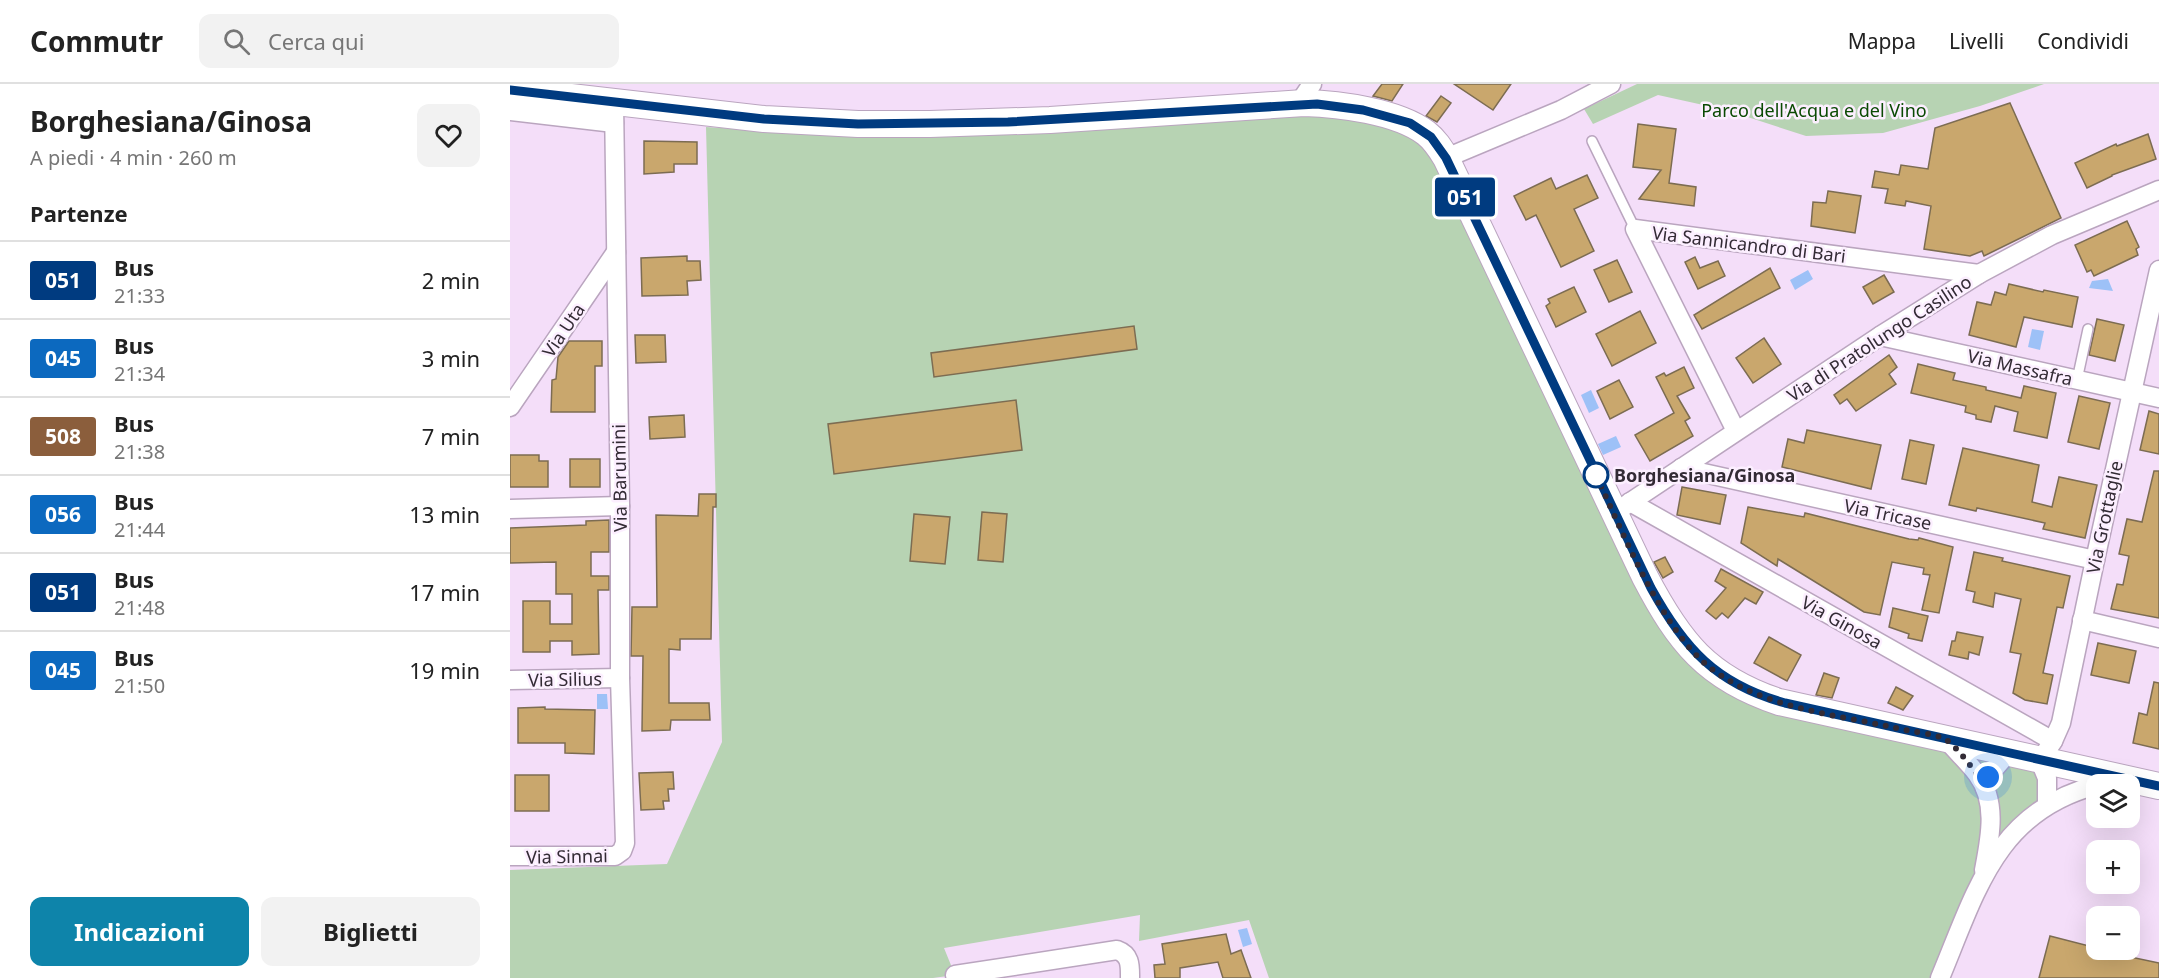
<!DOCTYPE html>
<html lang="it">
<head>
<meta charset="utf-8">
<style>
  body { margin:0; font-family:"Noto Sans",sans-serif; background:#f2f2f2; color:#222; height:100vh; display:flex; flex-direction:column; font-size:22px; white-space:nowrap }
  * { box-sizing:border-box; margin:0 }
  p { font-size:20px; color:#767676 }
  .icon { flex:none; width:33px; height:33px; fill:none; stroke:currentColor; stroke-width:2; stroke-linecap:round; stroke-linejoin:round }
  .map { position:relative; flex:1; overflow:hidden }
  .drawer { display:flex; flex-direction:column; background:#fff; width:510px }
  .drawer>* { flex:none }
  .badge { padding:0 12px; border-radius:4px; font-size:21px; line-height:39px }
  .buttons { position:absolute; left:1576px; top:690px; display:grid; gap:12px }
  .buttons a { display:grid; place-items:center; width:54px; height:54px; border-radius:12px; background:#fff; box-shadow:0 6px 24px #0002; font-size:30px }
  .you { position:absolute; width:30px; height:30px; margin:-15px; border:4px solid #fff; border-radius:50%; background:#1a73e8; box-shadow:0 0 0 9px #1a73e833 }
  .map>.badge { position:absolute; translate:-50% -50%; box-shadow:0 0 0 3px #fff }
  h2 { padding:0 30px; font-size:22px; line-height:54px }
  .round { display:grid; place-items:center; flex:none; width:63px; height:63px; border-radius:12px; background:#f2f2f2 }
  .head { display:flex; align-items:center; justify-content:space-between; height:102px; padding:0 30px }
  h1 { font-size:28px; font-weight:700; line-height:45px }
  .primary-button { display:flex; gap:12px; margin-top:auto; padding:12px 30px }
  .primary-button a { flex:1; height:69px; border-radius:12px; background:#0e84aa; color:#fff; font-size:24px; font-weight:700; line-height:69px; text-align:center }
  .primary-button a+a { background:#f2f2f2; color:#222 }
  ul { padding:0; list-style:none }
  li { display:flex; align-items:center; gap:18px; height:78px; padding:0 30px; border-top:2px solid #e0e0e0 }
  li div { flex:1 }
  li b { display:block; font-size:22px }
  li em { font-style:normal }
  li .badge { min-width:66px; font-weight:700; text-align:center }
  header { display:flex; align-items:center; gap:36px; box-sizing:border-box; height:84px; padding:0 30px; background:#fff; border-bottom:2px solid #e0e0e0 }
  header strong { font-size:28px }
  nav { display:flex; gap:33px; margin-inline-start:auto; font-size:21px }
  .search { width:420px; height:54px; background:#f2f2f2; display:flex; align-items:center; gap:15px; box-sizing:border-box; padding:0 21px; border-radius:12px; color:#767676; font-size:22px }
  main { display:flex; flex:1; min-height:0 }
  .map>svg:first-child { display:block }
  .green { fill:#b7d3b3 }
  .water { fill:#9dc1f7 }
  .building { fill:#c9a76d; stroke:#7c6c52; stroke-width:1.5 }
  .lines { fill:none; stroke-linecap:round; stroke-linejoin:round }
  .lane-casing { stroke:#baa5bf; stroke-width:12 }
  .street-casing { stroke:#baa5bf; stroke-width:21 }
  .secondary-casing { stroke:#baa5bf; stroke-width:28 }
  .lane { stroke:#fff; stroke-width:9 }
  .street { stroke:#fff; stroke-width:18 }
  .secondary { stroke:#fff; stroke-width:26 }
  .line-casing { stroke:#fff; stroke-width:14 }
  .line { stroke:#003b80; stroke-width:9 }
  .walk { stroke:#332b35; stroke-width:6; stroke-dasharray:0 10.8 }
  .stop-dot { fill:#fff; stroke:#003b80; stroke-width:3 }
  .labels { text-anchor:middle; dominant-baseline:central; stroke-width:5; stroke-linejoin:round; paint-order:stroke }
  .park-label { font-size:18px; fill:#0a4a03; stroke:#fcefff }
  .street-label { font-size:18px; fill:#332b35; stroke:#fcefff }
  .stop-label { font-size:18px; font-weight:bold; fill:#332b35; stroke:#fcefff; text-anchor:start }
</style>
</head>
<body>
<header>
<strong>Commutr</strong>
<div class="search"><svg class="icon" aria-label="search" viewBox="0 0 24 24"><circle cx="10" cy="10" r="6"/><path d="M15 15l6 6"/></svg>Cerca qui</div>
<nav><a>Mappa</a><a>Livelli</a><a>Condividi</a></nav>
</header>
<main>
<section class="drawer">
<div class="head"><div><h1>Borghesiana/Ginosa</h1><p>A piedi · 4 min · 260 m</p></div><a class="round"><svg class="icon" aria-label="heart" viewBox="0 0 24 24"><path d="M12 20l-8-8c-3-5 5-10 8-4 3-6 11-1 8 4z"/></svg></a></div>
<h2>Partenze</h2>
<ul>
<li><span class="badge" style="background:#003b80;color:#fff">051</span><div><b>Bus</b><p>21:33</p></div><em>2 min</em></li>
<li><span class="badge" style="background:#0c69bf;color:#fff">045</span><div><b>Bus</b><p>21:34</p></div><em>3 min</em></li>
<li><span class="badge" style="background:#8b5e3c;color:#fff">508</span><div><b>Bus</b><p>21:38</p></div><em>7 min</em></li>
<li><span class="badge" style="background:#0c69bf;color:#fff">056</span><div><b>Bus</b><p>21:44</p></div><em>13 min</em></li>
<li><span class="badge" style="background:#003b80;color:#fff">051</span><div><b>Bus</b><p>21:48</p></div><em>17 min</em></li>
<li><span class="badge" style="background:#0c69bf;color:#fff">045</span><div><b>Bus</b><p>21:50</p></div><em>19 min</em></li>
</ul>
<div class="primary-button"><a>Indicazioni</a><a>Biglietti</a></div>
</section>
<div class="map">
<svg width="1649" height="894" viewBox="0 0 1649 894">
  <rect width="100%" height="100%" fill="#f4def9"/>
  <g class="green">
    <polygon points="1127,0 1534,0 1470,22 1373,49 1296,52 1216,26 1148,11 1083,40 1074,25"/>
    <polygon points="794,19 910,45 1104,429 1207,589 1530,677 1531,724 1472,793 1430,894 759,894 739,836 629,857 630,831 434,864 445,891 423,894 0,894 0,786 157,780 212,658 196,43 306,50"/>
  </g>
  <g class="water">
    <polygon points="1298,186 1303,195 1285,206 1280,196"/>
    <polygon points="1598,195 1603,207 1579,204 1582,197"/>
    <polygon points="1522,245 1534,247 1530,266 1518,263"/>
    <polygon points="1081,306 1089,324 1079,329 1071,311"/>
    <polygon points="1106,352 1111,363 1093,371 1088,360"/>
    <polygon points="87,610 97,610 98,625 87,625"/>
    <polygon points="737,844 742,860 733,863 728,846"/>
  </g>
  <g class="building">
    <polygon points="872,0 893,0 882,17 863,12"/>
    <polygon points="944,0 1001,0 983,26"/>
    <polygon points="931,12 941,19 927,38 916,32"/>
    <polygon points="1500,19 1551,134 1474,172 1472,167 1460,172 1414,165 1421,122 1396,117 1395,122 1375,119 1378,105 1362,103 1365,87 1389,91 1391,81 1418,85 1425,44"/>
    <polygon points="1128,40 1166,45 1159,99 1186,103 1184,122 1129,115 1151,86 1123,83"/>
    <polygon points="1638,50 1646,75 1602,91 1602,92 1577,104 1565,79 1606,60 1607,62"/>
    <polygon points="134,57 187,58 187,80 164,80 164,88 134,90"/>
    <polygon points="1077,91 1088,114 1064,125 1084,167 1051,183 1026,131 1016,136 1004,112 1041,94 1046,105"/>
    <polygon points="1318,107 1351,112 1345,149 1301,142 1303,118 1316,119"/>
    <polygon points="1617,137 1629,163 1626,165 1628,171 1584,192 1581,186 1577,188 1565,161"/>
    <polygon points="177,172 177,177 190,177 191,196 177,197 178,211 132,212 131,174"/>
    <polygon points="1185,173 1190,184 1208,177 1215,192 1188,205 1175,178"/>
    <polygon points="1107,176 1122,208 1099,218 1084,186"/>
    <polygon points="1260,184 1270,204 1192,245 1184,231"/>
    <polygon points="1374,191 1384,208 1363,220 1353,203"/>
    <polygon points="1499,200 1533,208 1534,206 1568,213 1562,243 1514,233 1506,263 1459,251 1467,218 1481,221 1485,208 1496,211"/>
    <polygon points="1064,203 1076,228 1046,243 1036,222 1040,219 1038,215"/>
    <polygon points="1130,227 1146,259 1102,282 1086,250"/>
    <polygon points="1587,235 1614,241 1605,277 1579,271"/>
    <polygon points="624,242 627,265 424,293 421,269"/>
    <polygon points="125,251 155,251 156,278 126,279"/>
    <polygon points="1254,254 1271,280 1243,299 1226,274"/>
    <polygon points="59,257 92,257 92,282 85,282 85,328 41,328 42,296 46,295 48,273"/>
    <polygon points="1379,271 1387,283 1379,290 1386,300 1346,327 1337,315 1330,320 1324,311"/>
    <polygon points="1408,280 1445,289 1443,296 1476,303 1476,306 1511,314 1514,302 1546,309 1537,354 1504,347 1508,328 1485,322 1481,338 1466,335 1466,331 1455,328 1456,322 1401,309"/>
    <polygon points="1174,283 1184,304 1167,312 1180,334 1175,337 1183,352 1140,377 1125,351 1164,329 1146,293 1154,289 1156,292"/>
    <polygon points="1109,296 1123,323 1100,335 1087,307"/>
    <polygon points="1569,312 1600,319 1589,365 1558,358"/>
    <polygon points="506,316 512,366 324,390 318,340"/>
    <polygon points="1639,327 1649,330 1649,370 1630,366"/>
    <polygon points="174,331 175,353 140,355 139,333"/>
    <polygon points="1297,346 1371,361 1361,405 1272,383 1278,355 1294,359"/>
    <polygon points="1400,356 1424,361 1416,400 1392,395"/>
    <polygon points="1453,364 1529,381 1522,418 1542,423 1549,393 1587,401 1575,454 1533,445 1535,439 1467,424 1466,427 1439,421"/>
    <polygon points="0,371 29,371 29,377 38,377 38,403 0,403"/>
    <rect x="60" y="375" width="30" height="28"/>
    <polygon points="1644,387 1649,387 1649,534 1601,525 1607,500 1613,501 1619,472 1609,470 1617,435 1632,438"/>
    <polygon points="1172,403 1216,411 1210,440 1167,431"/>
    <polygon points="189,410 206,410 206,423 203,423 201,555 170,555 170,566 159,565 159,619 199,619 200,636 161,636 160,646 132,647 133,572 121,572 122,523 147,523 146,431 188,432"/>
    <polygon points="1238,423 1294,433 1295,429 1399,455 1408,456 1409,454 1443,463 1429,529 1412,526 1420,491 1413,490 1414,484 1382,478 1370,531 1354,528 1268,475 1267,482 1231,459"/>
    <polygon points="472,428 497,430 493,478 468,476"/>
    <polygon points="404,430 440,433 435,480 400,477"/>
    <polygon points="99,436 99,468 81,468 81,492 99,492 99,506 88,506 89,570 62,571 62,557 40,557 40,568 13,568 13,517 40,517 40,540 62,540 62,510 46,510 46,478 0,479 0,444 76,441 76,437"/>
    <polygon points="1464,468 1493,474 1492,477 1560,492 1553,524 1547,523 1533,589 1543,591 1537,620 1515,616 1503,609 1511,570 1500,568 1511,515 1485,509 1483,523 1463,518 1465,508 1456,506"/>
    <polygon points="1155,473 1163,488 1153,494 1144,478"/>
    <polygon points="1211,485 1253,508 1246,520 1235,514 1218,534 1212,529 1206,535 1196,527 1216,504 1205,497"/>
    <polygon points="1383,524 1418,532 1412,557 1398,554 1399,550 1379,543"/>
    <polygon points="1447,548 1473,553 1469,571 1459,568 1458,575 1439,571 1442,557 1445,557"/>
    <polygon points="1259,553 1291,571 1277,597 1244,579"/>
    <polygon points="1588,559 1626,567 1619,599 1581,591"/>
    <polygon points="1314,589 1329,594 1322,614 1306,611"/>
    <polygon points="1644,598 1649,599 1649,665 1623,659 1629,629 1637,631"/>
    <polygon points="1386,603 1403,612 1393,626 1378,619"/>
    <polygon points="35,623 35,625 85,626 84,670 55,669 55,659 8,659 8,624"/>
    <polygon points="163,688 164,705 158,705 159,717 153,717 154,725 131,726 129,689"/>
    <rect x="5" y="691" width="34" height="36"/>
    <polygon points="716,850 721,870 731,866 741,894 713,894 708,878 670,884 670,894 645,894 644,881 655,880 652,860"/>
    <polygon points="1540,852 1587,864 1587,866 1649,879 1649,894 1529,894"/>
  </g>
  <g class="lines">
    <defs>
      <g id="lane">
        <polyline points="1082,57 1125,145"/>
        <polyline points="1567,296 1578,245"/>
      </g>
      <g id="street">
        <polyline points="789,19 802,0"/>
        <polyline points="0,27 104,39"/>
        <polyline points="936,74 1051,26 1101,0"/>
        <polyline points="1370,252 1649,314"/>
        <polyline points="0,323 106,168"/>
        <polyline points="1226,347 1125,145 1469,190"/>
        <polyline points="1171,384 1585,476"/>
        <polyline points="1120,418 1543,657"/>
        <polyline points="0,425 110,422"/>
        <polyline points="1104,429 1370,252 1469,190 1542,151 1649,106"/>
        <polyline points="1572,536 1649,554"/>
        <polyline points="0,596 110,594"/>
        <path d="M 1436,655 C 1446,667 1458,678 1467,690 C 1488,718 1480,754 1474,786"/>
        <polyline points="1475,704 1480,690 1498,669"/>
        <polyline points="1537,721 1537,694 1530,677 1543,657 1551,639 1585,476 1649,186"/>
        <polyline points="0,772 105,772 112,767 115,759 110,594 110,422 104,19"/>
        <path d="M 445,891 L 607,866 C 621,871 620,882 620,894"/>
        <path d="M 1430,894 C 1466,808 1486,727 1587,701"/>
      </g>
      <path id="secondary" d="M 0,6 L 254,35 L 348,40 L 420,40 L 540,36 L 794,19 C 829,20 887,27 916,49 C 925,56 930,64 936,74 L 1135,493 C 1169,558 1197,594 1269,618 L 1649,702"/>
    </defs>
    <use href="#lane" class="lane-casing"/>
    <use href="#street" class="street-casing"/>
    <use href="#secondary" class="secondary-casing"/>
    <use href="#lane" class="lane"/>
    <use href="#street" class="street"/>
    <use href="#secondary" class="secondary"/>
  </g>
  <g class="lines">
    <defs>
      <path id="line" d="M 0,6 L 254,35 L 348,40 L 498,38 L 807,20 L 853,26 L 900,39 L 921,53 L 936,74 L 1141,504 C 1174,564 1206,600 1275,619 L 1649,702"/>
    </defs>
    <use href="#line" class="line-casing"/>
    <use href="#line" class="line"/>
    <path class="walk" d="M 1086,391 L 1084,387 C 1111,444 1150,543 1198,582 C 1250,624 1323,630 1386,644 C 1398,647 1425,650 1435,655 C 1446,661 1470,693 1475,704 L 1478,693"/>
  </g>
  <circle class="stop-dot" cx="1086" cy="391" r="12"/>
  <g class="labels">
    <g class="park-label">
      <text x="1304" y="26">Parco dell'Acqua e del Vino</text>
    </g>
    <g class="street-label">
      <text transform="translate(1239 160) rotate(7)">Via Sannicandro di Bari</text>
      <text transform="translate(53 246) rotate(-56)">Via Uta</text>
      <text transform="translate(1369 254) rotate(-33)">Via di Pratolungo Casilino</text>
      <text transform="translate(1510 283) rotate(13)">Via Massafra</text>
      <text transform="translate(109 394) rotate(-91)">Via Barumini</text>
      <text transform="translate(1378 430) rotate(12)">Via Tricase</text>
      <text transform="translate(1594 433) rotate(-78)">Via Grottaglie</text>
      <text transform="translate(1332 538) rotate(29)">Via Ginosa</text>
      <text transform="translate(55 595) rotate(-1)">Via Silius</text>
      <text transform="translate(57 772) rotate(-1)">Via Sinnai</text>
    </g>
    <g class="stop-label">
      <text x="1104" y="391">Borghesiana/Ginosa</text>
    </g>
  </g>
</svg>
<div class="buttons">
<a><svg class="icon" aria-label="layers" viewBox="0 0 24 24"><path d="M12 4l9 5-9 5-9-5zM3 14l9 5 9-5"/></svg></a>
<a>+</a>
<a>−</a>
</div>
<div class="you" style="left:1478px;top:693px"></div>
<b class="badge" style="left:955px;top:113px;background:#003b80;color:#fff">051</b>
</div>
</main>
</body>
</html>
